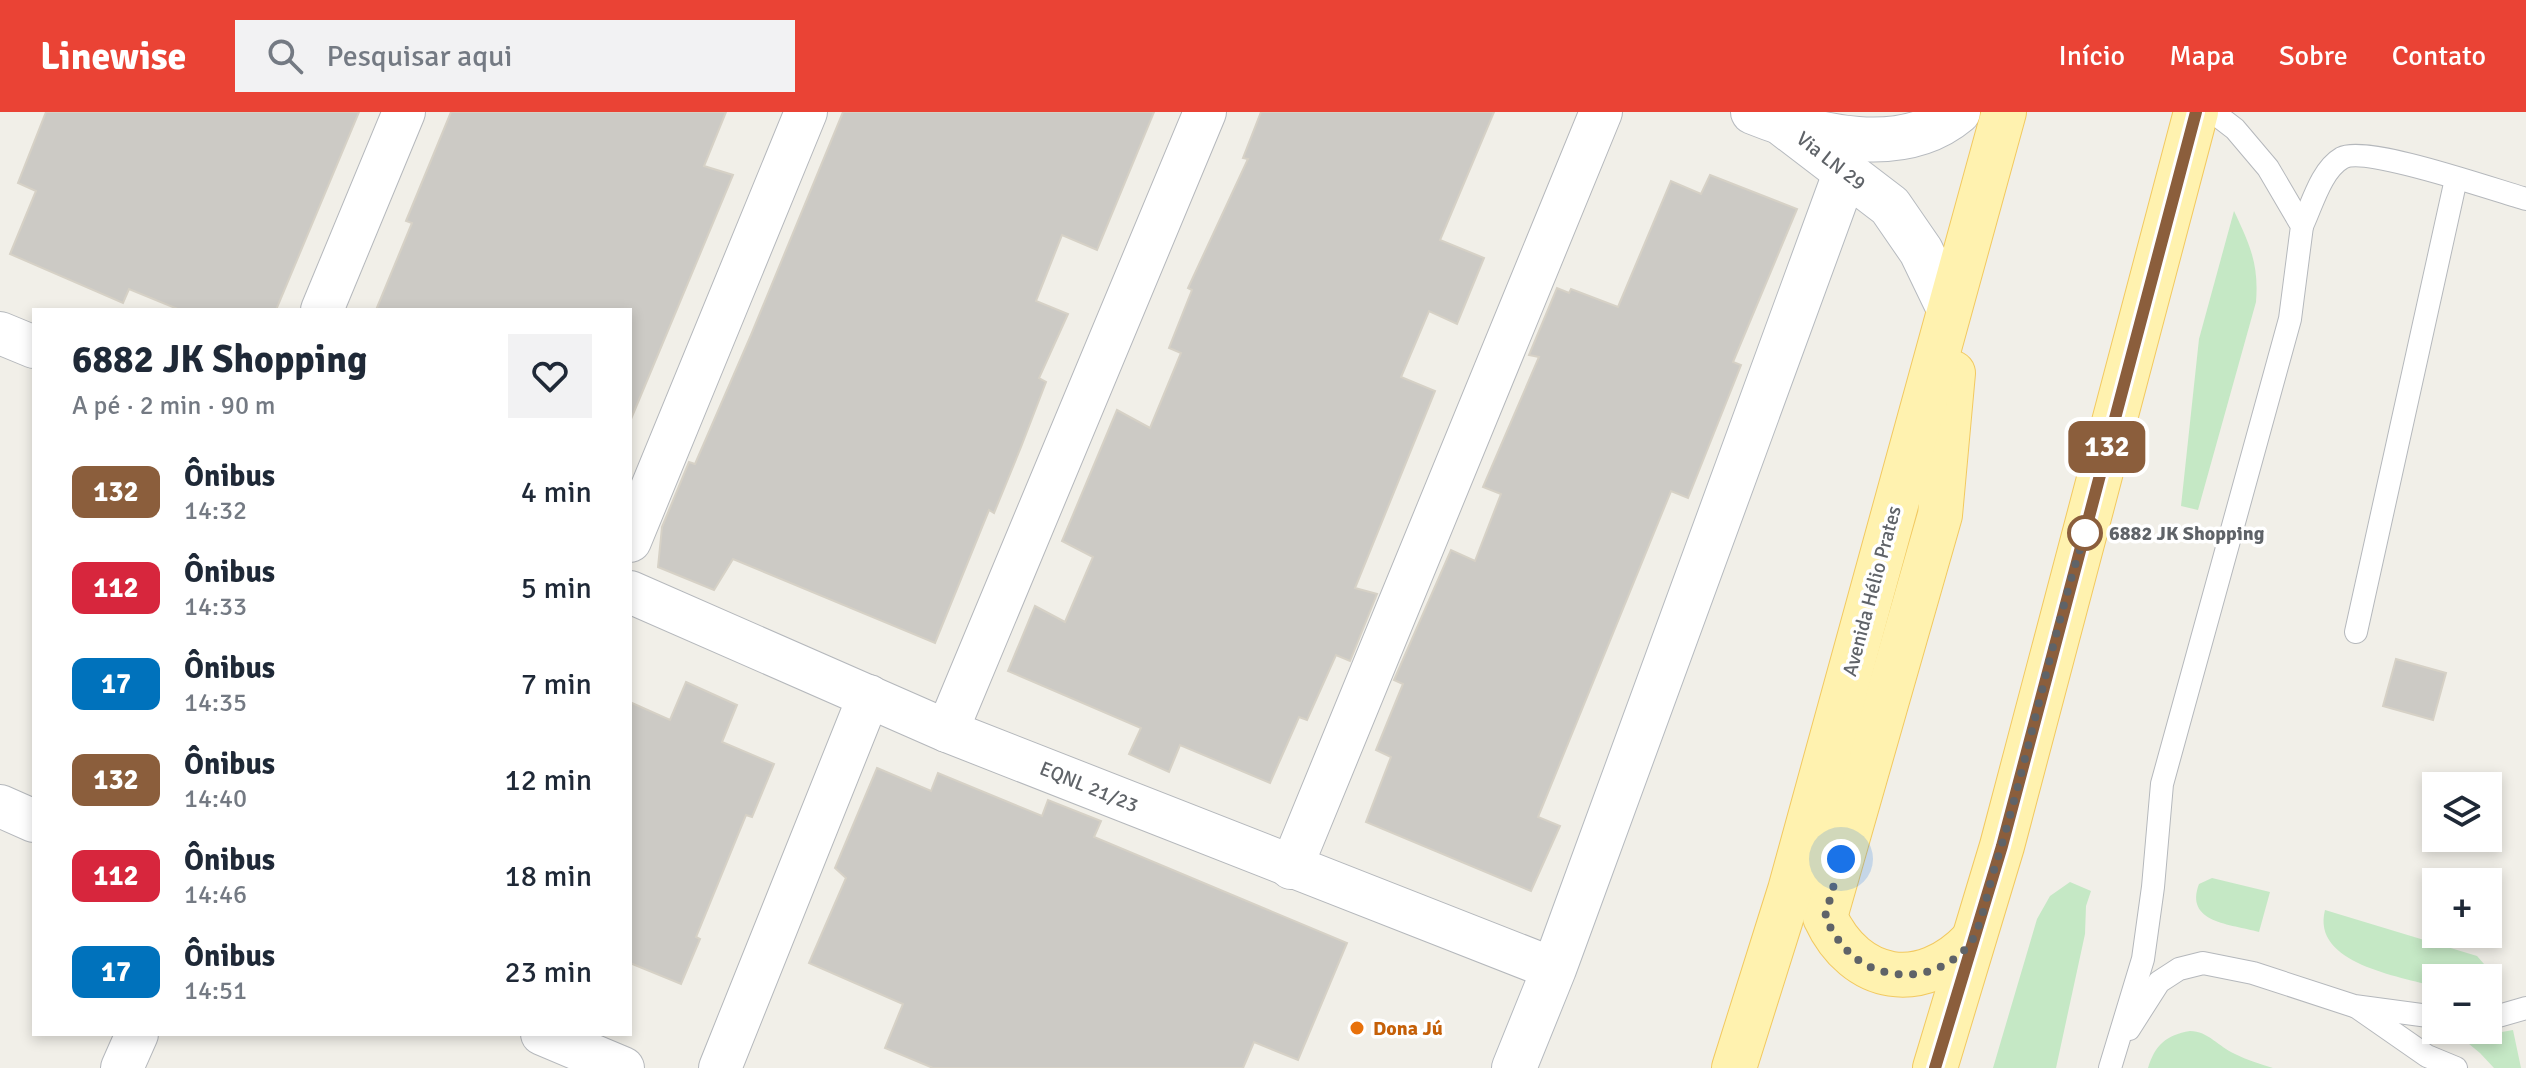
<!DOCTYPE html>
<html lang="pt">
<head>
<meta charset="utf-8">
<style>
  body { margin:0; font-family:Signika,sans-serif; background:#f2f2f3; color:#1f2937; height:100vh; display:flex; flex-direction:column; font-size:30px; white-space:nowrap }
  * { box-sizing:border-box; margin:0 }
  p { font-size:26px; color:#747a83 }
  .icon { flex:none; width:44px; height:44px; fill:none; stroke:currentColor; stroke-width:2; stroke-linecap:round; stroke-linejoin:round }
  .map { position:relative; flex:1; overflow:hidden }
  .sheet { position:absolute; left:32px; top:196px; width:600px; height:728px; display:flex; flex-direction:column; background:#fff; border-radius:0px; box-shadow:0 4px 12px #0003 }
  .sheet>* { flex:none }
  .badge { padding:0 16px; border-radius:12px; font-size:28px; line-height:52px }
  .fabs { position:absolute; left:2422px; top:660px; display:grid; gap:16px }
  .fabs a { display:grid; place-items:center; width:80px; height:80px; border-radius:0px; background:#fff; box-shadow:0 4px 12px #0003; font-size:40px }
  .you { position:absolute; width:40px; height:40px; margin:-20px; border:6px solid #fff; border-radius:50%; background:#1a73e8; box-shadow:0 0 0 12px #1a73e833 }
  .map>.badge { position:absolute; translate:-50% -50%; box-shadow:0 0 0 4px #fff }
  .round { display:grid; place-items:center; flex:none; width:84px; height:84px; border-radius:0px; background:#f2f2f3 }
  .summary { display:flex; align-items:center; justify-content:space-between; height:136px; padding:0 40px }
  h1 { font-size:38px; font-weight:700; line-height:60px }
  ul { padding:0; list-style:none }
  li { display:flex; align-items:center; gap:24px; height:96px; padding:0 40px }
  li div { flex:1 }
  li b { display:block; font-size:30px }
  li em { font-style:normal }
  li .badge { min-width:88px; font-weight:700; text-align:center }
  header { display:flex; align-items:center; gap:48px; box-sizing:border-box; height:112px; padding:0 40px; background:#ea4335; color:#fff }
  header strong { font-size:38px }
  nav { display:flex; gap:44px; margin-inline-start:auto; font-size:28px }
  .search { width:560px; height:72px; background:#f2f2f3; display:flex; align-items:center; gap:20px; box-sizing:border-box; padding:0 28px; border-radius:0px; color:#747a83; font-size:30px }
  .map>svg:first-child { display:block }
  .green { fill:#c5e8c5 }
  .building { fill:#cccac5; stroke:#d6d1c6; stroke-width:2 }
  .lines { fill:none; stroke-linecap:round; stroke-linejoin:round }
  .lane-casing { stroke:#b5b8bc; stroke-width:24 }
  .street-casing { stroke:#b5b8bc; stroke-width:44 }
  .secondary-casing { stroke:#b6babf; stroke-width:46 }
  .primary-casing { stroke:#f2c960; stroke-width:46 }
  .lane { stroke:#fff; stroke-width:22 }
  .street { stroke:#fff; stroke-width:42 }
  .secondary { stroke:#fff; stroke-width:44 }
  .primary { stroke:#fff2af; stroke-width:44 }
  .line-casing { stroke:#fff; stroke-width:18 }
  .line { stroke:#8b5e3c; stroke-width:12 }
  .walk { stroke:#5f6368; stroke-width:8; stroke-dasharray:0 14.4 }
  .stop-dot { fill:#fff; stroke:#8b5e3c; stroke-width:4 }
  .food-dot { fill:#e8710a; stroke:#fff; stroke-width:3 }
  .labels { text-anchor:middle; dominant-baseline:central; stroke-width:7; stroke-linejoin:round; paint-order:stroke }
  .street-label { font-size:20px; fill:#5f6368; stroke:#fff }
  .stop-label { font-size:20px; font-weight:bold; fill:#5f6368; stroke:#fff; text-anchor:start }
  .food-label { font-size:20px; font-weight:bold; fill:#c56008; stroke:#fff; text-anchor:start }
</style>
</head>
<body>
<header>
<strong>Linewise</strong>
<div class="search"><svg class="icon" aria-label="search" viewBox="0 0 24 24"><circle cx="10" cy="10" r="6"/><path d="M15 15l6 6"/></svg>Pesquisar aqui</div>
<nav><a>Início</a><a>Mapa</a><a>Sobre</a><a>Contato</a></nav>
</header>
<div class="map">
<svg width="2526" height="956" viewBox="0 0 2526 956">
  <rect width="100%" height="100%" fill="#f1efe8"/>
  <g class="green">
    <path d="M 2234,99 C 2250,133 2259,152 2256,190 L 2198,398 L 2181,394 L 2199,227 Z"/>
    <path d="M 2212,766 L 2270,780 L 2259,820 C 2231,812 2184,811 2199,772 Z"/>
    <polygon points="2070,770 2091,779 2086,794 2085,822 2056,956 1993,956 2037,807 2050,784"/>
    <path d="M 2325,798 L 2477,844 L 2484,852 L 2484,866 L 2436,866 L 2436,875 C 2400,864 2311,852 2325,798 Z"/>
    <polygon points="2513,918 2521,956 2494,956 2480,941 2463,927"/>
    <path d="M 2190,919 C 2208,919 2219,935 2235,942 C 2247,948 2260,952 2273,956 L 2148,956 C 2155,933 2166,923 2190,919 Z"/>
  </g>
  <g class="building">
    <polygon points="46,0 359,0 276,198 180,198 129,177 123,191 10,142 36,79 18,71"/>
    <polygon points="451,0 726,0 704,54 733,63 631,307 630,198 376,198 412,111 406,109"/>
    <polygon points="843,0 1154,0 1097,138 1062,123 1036,189 1068,202 1039,266 1046,270 1021,335 994,401 989,398 935,531 733,447 714,478 658,455 662,415 689,350 695,352 751,223"/>
    <polygon points="1261,0 1494,0 1440,128 1484,146 1457,212 1429,199 1401,265 1435,279 1355,476 1377,482 1350,549 1336,543 1307,608 1299,605 1270,671 1180,633 1169,660 1129,642 1141,616 1008,559 1035,494 1065,510 1093,445 1062,429 1117,298 1150,316 1181,241 1169,236 1192,178 1188,176 1248,47 1243,46"/>
    <polygon points="1710,63 1797,97 1733,250 1741,253 1688,386 1671,379 1538,705 1560,714 1531,779 1366,710 1391,645 1376,638 1403,572 1394,568 1451,438 1475,449 1501,382 1483,375 1539,245 1529,243 1557,176 1569,181 1571,177 1618,195 1671,69 1701,82"/>
    <polygon points="2396,547 2446,561 2433,608 2383,594"/>
    <polygon points="686,570 737,593 722,630 774,652 752,705 746,703 696,825 700,827 681,872 630,851 630,590 670,608"/>
    <polygon points="877,656 931,679 938,661 1042,704 1048,688 1101,709 1094,725 1347,831 1298,948 1254,930 1243,956 933,956 885,936 903,892 809,851 846,766 835,756"/>
  </g>
  <g class="lines">
    <defs>
      <g id="lane">
        <path d="M 2302,114 C 2312,93 2321,58 2342,46 C 2366,33 2494,78 2526,87"/>
        <polyline points="2356,520 2456,67"/>
        <polyline points="2358,896 2427,944 2456,956"/>
        <polyline points="2488,907 2526,896"/>
        <polyline points="2129,917 2159,870 2179,857 2203,851 2253,861 2354,894 2436,905"/>
        <polyline points="2110,956 2143,847 2153,775 2162,672 2290,207 2302,114 2268,56 2235,17 2213,0"/>
      </g>
      <g id="street">
        <polyline points="322,198 404,0"/>
        <polyline points="0,221 34,235"/>
        <polyline points="630,429 806,0"/>
        <polyline points="630,480 947,619 1554,857"/>
        <polyline points="947,619 1205,0"/>
        <polyline points="0,694 34,709"/>
        <polyline points="1291,756 1601,0"/>
        <polyline points="542,922 623,956"/>
        <polyline points="122,956 137,922"/>
        <polyline points="720,956 869,584"/>
      </g>
      <g id="secondary">
        <path d="M 1753,0 C 1815,25 1902,47 1958,0"/>
        <polyline points="1784,13 1890,94 1921,139 1949,197"/>
        <polyline points="1514,956 1554,857 1846,59"/>
      </g>
      <g id="primary">
        <path d="M 1953,261 L 1940,403 L 1825,805 C 1856,872 1922,882 1973,828"/>
        <polyline points="1734,956 1790,778 2004,0"/>
        <polyline points="1935,956 2002,734 2196,0"/>
      </g>
    </defs>
    <use href="#lane" class="lane-casing"/>
    <use href="#street" class="street-casing"/>
    <use href="#secondary" class="secondary-casing"/>
    <use href="#primary" class="primary-casing"/>
    <use href="#lane" class="lane"/>
    <use href="#street" class="street"/>
    <use href="#secondary" class="secondary"/>
    <use href="#primary" class="primary"/>
  </g>
  <g class="lines">
    <defs>
      <polyline id="line" points="1935,956 2002,734 2196,0"/>
    </defs>
    <use href="#line" class="line-casing"/>
    <use href="#line" class="line"/>
    <path class="walk" d="M 1841,747 L 1825,805 C 1839,834 1857,855 1890,861 C 1920,867 1953,855 1971,830 C 1981,816 1989,773 1995,755 C 2029,645 2050,531 2085,421"/>
  </g>
  <circle class="stop-dot" cx="2085" cy="421" r="16"/>
  <circle class="food-dot" cx="1357" cy="916" r="8"/>
  <g class="labels">
    <g class="street-label">
      <text transform="translate(1831 49) rotate(38)">Via LN 29</text>
      <text transform="translate(1872 479) rotate(-75)">Avenida Hélio Prates</text>
      <text transform="translate(1089 675) rotate(22)">EQNL 21/23</text>
    </g>
    <g class="stop-label">
      <text x="2109" y="421">6882 JK Shopping</text>
    </g>
    <g class="food-label">
      <text x="1373" y="916">Dona Jú</text>
    </g>
  </g>
</svg>
<div class="fabs">
<a><svg class="icon" aria-label="layers" viewBox="0 0 24 24"><path d="M12 4l9 5-9 5-9-5zM3 14l9 5 9-5"/></svg></a>
<a>+</a>
<a>−</a>
</div>
<div class="you" style="left:1841px;top:747px"></div>
<b class="badge" style="left:2107px;top:335px;background:#8b5e3c;color:#fff">132</b>
<section class="sheet">
<div class="summary"><div><h1>6882 JK Shopping</h1><p>A pé · 2 min · 90 m</p></div><a class="round"><svg class="icon" aria-label="heart" viewBox="0 0 24 24"><path d="M12 20l-8-8c-3-5 5-10 8-4 3-6 11-1 8 4z"/></svg></a></div>
<ul>
<li><span class="badge" style="background:#8b5e3c;color:#fff">132</span><div><b>Ônibus</b><p>14:32</p></div><em>4 min</em></li>
<li><span class="badge" style="background:#d7263d;color:#fff">112</span><div><b>Ônibus</b><p>14:33</p></div><em>5 min</em></li>
<li><span class="badge" style="background:#0072bc;color:#fff">17</span><div><b>Ônibus</b><p>14:35</p></div><em>7 min</em></li>
<li><span class="badge" style="background:#8b5e3c;color:#fff">132</span><div><b>Ônibus</b><p>14:40</p></div><em>12 min</em></li>
<li><span class="badge" style="background:#d7263d;color:#fff">112</span><div><b>Ônibus</b><p>14:46</p></div><em>18 min</em></li>
<li><span class="badge" style="background:#0072bc;color:#fff">17</span><div><b>Ônibus</b><p>14:51</p></div><em>23 min</em></li>
</ul>
</section>
</div>
</body>
</html>
